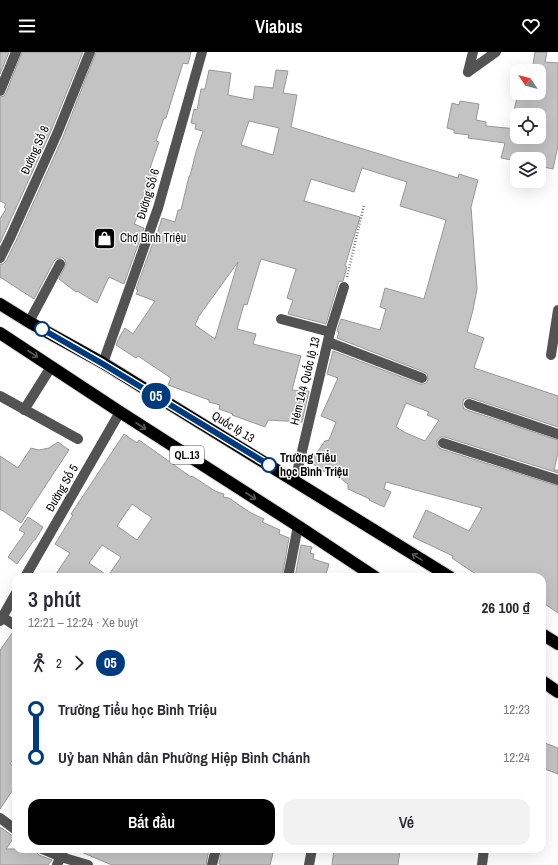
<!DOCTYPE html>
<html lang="vi">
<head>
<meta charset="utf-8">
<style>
  body { margin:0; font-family:"Archivo Narrow",sans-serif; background:#f2f2f3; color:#2b2b33; height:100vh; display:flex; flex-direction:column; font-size:15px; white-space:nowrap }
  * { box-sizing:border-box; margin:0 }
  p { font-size:13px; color:#7c7c81 }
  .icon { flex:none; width:22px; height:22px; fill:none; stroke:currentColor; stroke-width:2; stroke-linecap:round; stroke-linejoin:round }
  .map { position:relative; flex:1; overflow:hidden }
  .side { position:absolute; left:12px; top:521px; width:534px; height:280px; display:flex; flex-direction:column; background:#fff; border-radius:12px; box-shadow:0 4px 16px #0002 }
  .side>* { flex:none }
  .badge { padding:0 8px; border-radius:13px; font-size:14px; line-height:26px }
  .needle { width:26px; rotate:305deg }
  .tools { position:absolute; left:510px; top:12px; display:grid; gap:8px }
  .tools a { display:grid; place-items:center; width:36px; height:36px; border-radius:8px; background:#fff; box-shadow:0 4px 16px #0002; font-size:20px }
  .map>.badge { position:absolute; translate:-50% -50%; box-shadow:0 0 0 2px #fff }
  .legs { display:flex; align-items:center; gap:6px; height:44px; padding:0 16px; font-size:13px }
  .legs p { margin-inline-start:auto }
  .summary { display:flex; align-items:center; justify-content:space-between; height:68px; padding:0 16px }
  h1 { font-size:22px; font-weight:600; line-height:30px }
  .button { display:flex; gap:8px; margin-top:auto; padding:8px 16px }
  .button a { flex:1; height:46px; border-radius:12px; background:#000; color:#fff; font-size:16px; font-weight:600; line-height:46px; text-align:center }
  .button a+a { background:#f2f2f3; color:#2b2b33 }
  ul { padding:0 16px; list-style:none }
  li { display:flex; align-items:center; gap:14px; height:48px; font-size:15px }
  li i { display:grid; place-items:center; width:6px; height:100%; margin:0 5px; background:currentColor }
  li i::after { content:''; width:10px; height:10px; margin:-5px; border:3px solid; border-radius:50%; background:#fff }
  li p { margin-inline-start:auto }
  li:first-child i { background:linear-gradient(#0000 50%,currentColor 0) }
  li:last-child i { background:linear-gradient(currentColor 50%,#0000 0) }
  header { display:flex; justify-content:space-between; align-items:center; height:52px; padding:0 16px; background:#000; color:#fff; font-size:18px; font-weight:600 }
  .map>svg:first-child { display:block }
  .building { fill:#c3c3c3; stroke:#979797; fill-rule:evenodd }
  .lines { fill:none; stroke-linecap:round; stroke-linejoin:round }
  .highway-casing { stroke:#dbdbdb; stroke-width:14 }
  .path { stroke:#757575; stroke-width:2.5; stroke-dasharray:1 2; stroke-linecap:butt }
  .minor { stroke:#535353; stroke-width:10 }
  .highway { stroke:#000; stroke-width:12 }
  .oneway { stroke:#595959 }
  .line-1-casing { stroke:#fff; stroke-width:9 }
  .line-1 { stroke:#003b80; stroke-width:6 }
  .stop-1-dot { fill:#fff; stroke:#003b80; stroke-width:2 }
  .labels { text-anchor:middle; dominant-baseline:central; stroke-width:3; stroke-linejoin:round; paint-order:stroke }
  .shield { fill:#fff; stroke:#4c4c4c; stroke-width:1 }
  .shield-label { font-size:11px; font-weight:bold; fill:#000 }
  .street-label { font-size:12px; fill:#000; stroke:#fff }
  .poi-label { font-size:12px; fill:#000; stroke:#fff; text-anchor:start }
  .stop-label { font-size:12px; font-weight:bold; fill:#000; stroke:#fff; text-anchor:start }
</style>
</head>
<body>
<header><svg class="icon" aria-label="menu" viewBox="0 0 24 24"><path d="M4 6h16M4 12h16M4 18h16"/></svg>Viabus<svg class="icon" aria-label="heart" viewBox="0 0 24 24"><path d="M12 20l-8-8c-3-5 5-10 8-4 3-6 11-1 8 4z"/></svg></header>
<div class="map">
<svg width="558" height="813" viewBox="0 0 558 813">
  <rect width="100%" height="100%" fill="#fff"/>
  <g class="building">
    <polygon points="0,0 9,0 0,22"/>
    <polygon points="22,0 83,0 51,79 0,191 0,167 6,157 4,155 6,152 0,149 0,45 4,44 6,41"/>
    <polygon points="96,0 191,0 188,12 183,11 166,66 164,66 156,89 159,90 149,119 157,123 134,172 144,176 124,232 109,225 97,251 77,239 76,240 59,227 66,212 65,208 63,206 59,206 56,207 54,209 34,247 0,225 0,212 3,212 6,209 16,189 63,85"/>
    <polygon points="535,0 547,0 545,10 558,11 558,94 553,117 539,114 539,107 517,107 517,109 501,106 505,91 468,86 469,83 454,81 454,78 447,76 452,51 459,53 460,49 479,52 476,68 486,70 486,74 517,77 517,85 539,85 539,63 513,63 518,41 539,41 539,19 532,19"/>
    <path d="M 209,18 L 231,21 L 228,43 L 253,48 L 255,34 L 273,36 L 276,18 L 288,19 L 283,41 L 297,43 L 291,75 L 458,126 L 459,122 L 478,128 L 471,155 L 477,237 L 473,258 L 467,280 L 484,286 L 474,316 L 558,344 L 558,375 L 471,346 L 467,346 L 464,347 L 463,350 L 463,354 L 464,357 L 467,358 L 558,388 L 558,401 L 554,418 L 558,418 L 558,421 L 445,385 L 442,385 L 439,386 L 437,389 L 437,392 L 438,395 L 441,397 L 558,434 L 558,561 L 542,550 L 542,525 L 480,525 L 452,506 L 453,504 L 413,485 L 426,458 L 469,479 L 482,456 L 386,430 L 384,437 L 391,440 L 384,455 L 369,448 L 370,447 L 348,437 L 348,432 L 333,421 L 331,424 L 310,410 L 325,389 L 329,388 L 336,370 L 321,364 L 338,326 L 327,322 L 333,299 L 420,332 L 423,332 L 426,331 L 428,328 L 427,322 L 424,320 L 337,286 L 339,280 L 337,279 L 341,267 L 380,278 L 386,257 L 380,255 L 385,236 L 424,247 L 446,168 L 400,154 L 407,130 L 362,116 L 354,140 L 311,127 L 304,149 L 360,165 L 345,214 L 347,215 L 343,229 L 341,230 L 339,229 L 326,272 L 288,262 L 293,248 L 287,246 L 296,217 L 261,207 L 247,253 L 244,252 L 237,277 L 256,282 L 253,292 L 301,304 L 292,338 L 309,339 L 302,370 L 268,368 L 265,375 L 232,363 L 233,362 L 219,357 L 220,353 L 209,350 L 209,348 L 168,333 L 171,326 L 138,304 L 136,306 L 116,293 L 120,284 L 125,276 L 133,282 L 155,249 L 136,242 L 138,238 L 136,237 L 156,182 L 157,182 L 162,166 L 175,170 L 178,158 L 181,158 L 189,124 L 190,124 L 196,100 L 203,79 L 195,77 L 196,72 L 191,71 L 194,57 L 197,58 L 201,37 L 205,37 ZM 249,69 L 279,76 L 273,103 L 241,93 ZM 238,210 L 215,287 L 195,273 L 199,264 ZM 406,351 L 429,360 L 427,363 L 439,368 L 425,389 L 406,381 L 396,375 Z"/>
    <path d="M 124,382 L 137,391 L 139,388 L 191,425 L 192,424 L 215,439 L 224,442 L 223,445 L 229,446 L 251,461 L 264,467 L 262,470 L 280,478 L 279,482 L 289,486 L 282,525 L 54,525 L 70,501 L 55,492 L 73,463 L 71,462 ZM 132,452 L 152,466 L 137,488 L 117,474 ZM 102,493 L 121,505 L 108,524 L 89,511 Z"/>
    <polygon points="58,390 69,398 21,471 0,457 0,404 18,416 31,396 39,398 49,396"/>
    <polygon points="28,465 43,475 35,488 34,488 17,512 8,505 25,481 19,478"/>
    <polygon points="301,493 312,495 310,501 314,502 313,507 329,512 325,525 295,525"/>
    <polygon points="13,580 16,580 16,703 10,712 16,715 16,733 0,757 0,598"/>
    <polygon points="542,690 558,696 558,722 542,716"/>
    <polygon points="0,775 14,785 6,797 36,797 37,801 39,803 52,808 48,813 0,813"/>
    <polygon points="74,797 209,797 206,813 112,813"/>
    <polygon points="222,797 274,797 270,813 222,813 219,812"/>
    <polygon points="334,797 400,797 398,813 332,813"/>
  </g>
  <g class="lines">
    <defs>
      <g id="highway">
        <polyline points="0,252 29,270 103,311 450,525"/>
        <polyline points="0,281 120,360 298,474 375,525"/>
        <polyline points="542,582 558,592"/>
        <polyline points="542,629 558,640"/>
      </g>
    </defs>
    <use href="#highway" class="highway-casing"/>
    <polyline class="path" points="347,225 364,153"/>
    <g class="minor">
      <polyline points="468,20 496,0"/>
      <polyline points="468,20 473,0"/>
      <polyline points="0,39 16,0"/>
      <polyline points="0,206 10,186 57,82 90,0"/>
      <polyline points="281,267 330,280"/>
      <polyline points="29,270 60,212"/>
      <polyline points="328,290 422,326"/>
      <polyline points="551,303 558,258"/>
      <polyline points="103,311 158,156 202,0"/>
      <polyline points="0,344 78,387"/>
      <polyline points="469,352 558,382"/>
      <polyline points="24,358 51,315"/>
      <polyline points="443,391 558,428"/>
      <polyline points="295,429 330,280 344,235"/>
      <polyline points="25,525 120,360"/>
      <polyline points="288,525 298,474"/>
      <polyline points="2,565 16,574"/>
      <polyline points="0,569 16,541"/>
      <polyline points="0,766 16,778"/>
      <polyline points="42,797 61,805 88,813"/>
      <polyline points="57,813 64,797"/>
      <polyline points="212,813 216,797"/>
      <polyline points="309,813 312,797"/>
      <polyline points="482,813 484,797"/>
    </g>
    <use href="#highway" class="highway"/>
  </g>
  <defs><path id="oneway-shaft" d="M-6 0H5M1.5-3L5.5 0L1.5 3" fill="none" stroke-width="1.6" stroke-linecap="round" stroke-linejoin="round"/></defs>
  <g class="oneway">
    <use href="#oneway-shaft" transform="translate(33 302) rotate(33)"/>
    <use href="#oneway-shaft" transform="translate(141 374) rotate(33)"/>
    <use href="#oneway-shaft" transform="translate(251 444) rotate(33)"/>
    <use href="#oneway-shaft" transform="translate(417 505) rotate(-148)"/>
  </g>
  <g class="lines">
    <defs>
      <polyline id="line-1" points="42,277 103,312 269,413"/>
    </defs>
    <use href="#line-1" class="line-1-casing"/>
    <use href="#line-1" class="line-1"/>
  </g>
  <defs>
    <symbol id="shop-square" viewBox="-11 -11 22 22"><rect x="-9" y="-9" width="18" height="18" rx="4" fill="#000" stroke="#fff"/><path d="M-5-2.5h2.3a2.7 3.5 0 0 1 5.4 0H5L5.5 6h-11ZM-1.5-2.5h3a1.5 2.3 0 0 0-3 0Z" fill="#fff"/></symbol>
  </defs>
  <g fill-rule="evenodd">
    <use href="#shop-square" x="92" y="174" width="25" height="25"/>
  </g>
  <g class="stop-1-dot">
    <circle cx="42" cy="277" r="7"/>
    <circle cx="269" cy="413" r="7"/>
  </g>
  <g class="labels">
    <rect class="shield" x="170" y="394" width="34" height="18" rx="3"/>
    <g class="shield-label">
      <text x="187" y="403">QL.13</text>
    </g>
    <g class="street-label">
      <text transform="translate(35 98) rotate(-66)">Đường Số 8</text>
      <text transform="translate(148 142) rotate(-73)">Đường Số 6</text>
      <text transform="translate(305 329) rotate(-76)">Hẻm 144 Quốc lộ 13</text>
      <text transform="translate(233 375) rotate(32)">Quốc lộ 13</text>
      <text transform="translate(62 436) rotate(-60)">Đường Số 5</text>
    </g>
    <g class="poi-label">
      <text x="120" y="186">Chợ Bình Triệu</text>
    </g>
    <g class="stop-label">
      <text x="280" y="406">Trường Tiểu<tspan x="280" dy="14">học Bình Triệu</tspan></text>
    </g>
  </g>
</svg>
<div class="tools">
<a><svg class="needle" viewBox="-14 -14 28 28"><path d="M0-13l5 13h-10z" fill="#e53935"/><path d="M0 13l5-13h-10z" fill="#7c7c81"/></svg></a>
<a><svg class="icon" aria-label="locate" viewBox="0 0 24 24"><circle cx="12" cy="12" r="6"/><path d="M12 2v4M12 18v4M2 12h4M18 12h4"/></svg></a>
<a><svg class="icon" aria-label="layers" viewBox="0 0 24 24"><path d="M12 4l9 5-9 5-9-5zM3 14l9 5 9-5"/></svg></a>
</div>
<b class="badge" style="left:156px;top:344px;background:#003b80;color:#fff">05</b>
<section class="side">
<div class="summary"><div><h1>3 phút</h1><p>12:21 – 12:24 · Xe buýt</p></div><b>26 100 ₫</b></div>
<div class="legs"><svg class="icon" aria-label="walk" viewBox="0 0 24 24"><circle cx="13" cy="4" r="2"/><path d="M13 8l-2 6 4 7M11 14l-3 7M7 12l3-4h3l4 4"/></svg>2<svg class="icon" aria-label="forward" viewBox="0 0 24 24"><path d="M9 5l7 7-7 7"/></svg><b class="badge" style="background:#003b80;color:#fff">05</b></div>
<ul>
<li><i style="color:#003b80"></i><b>Trường Tiểu học Bình Triệu</b><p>12:23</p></li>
<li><i style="color:#003b80"></i><b>Uỷ ban Nhân dân Phường Hiệp Bình Chánh</b><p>12:24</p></li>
</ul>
<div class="button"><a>Bắt đầu</a><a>Vé</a></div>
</section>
</div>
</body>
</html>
